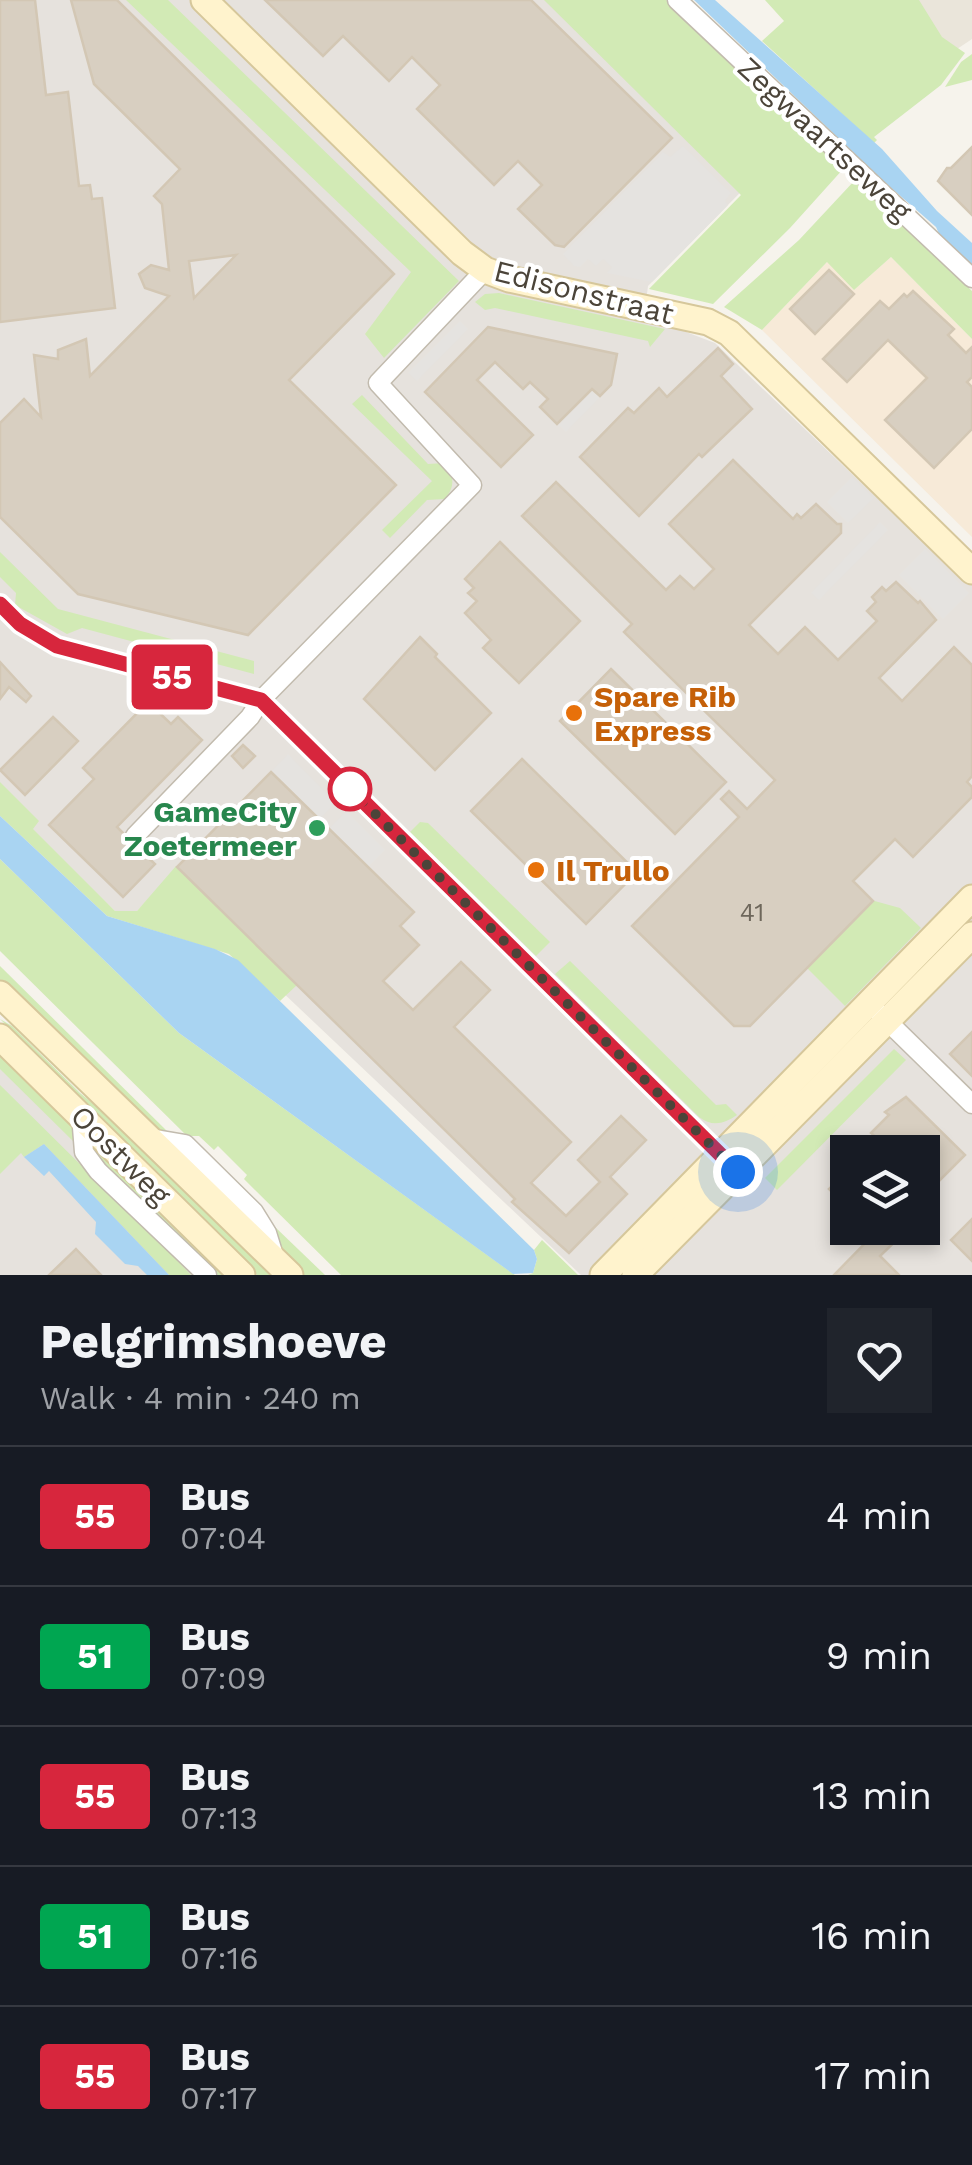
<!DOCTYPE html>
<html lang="en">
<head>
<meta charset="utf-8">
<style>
  body { margin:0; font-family:"Work Sans",sans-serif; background:#20242c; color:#f1f3f6; height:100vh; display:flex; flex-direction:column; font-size:38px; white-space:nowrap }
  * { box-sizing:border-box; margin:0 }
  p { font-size:32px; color:#9ea1a6 }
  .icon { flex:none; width:55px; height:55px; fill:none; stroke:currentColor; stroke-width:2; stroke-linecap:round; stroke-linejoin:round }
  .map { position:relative; height:1275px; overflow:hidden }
  .details { display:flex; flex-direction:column; background:#171b24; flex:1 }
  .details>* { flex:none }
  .badge { padding:0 20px; border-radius:8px; font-size:35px; line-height:65px }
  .controls { position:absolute; left:830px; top:1135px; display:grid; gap:20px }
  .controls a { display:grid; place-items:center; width:110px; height:110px; border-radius:0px; background:#171b24; box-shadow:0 5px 15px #0003; font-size:50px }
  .you { position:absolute; width:50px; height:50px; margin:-25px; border:8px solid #fff; border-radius:50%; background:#1a73e8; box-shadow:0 0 0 15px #1a73e833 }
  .map>.badge { position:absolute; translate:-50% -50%; box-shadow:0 0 0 5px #fff }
  .round { display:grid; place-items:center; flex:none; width:105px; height:105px; border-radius:0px; background:#20242c }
  .summary { display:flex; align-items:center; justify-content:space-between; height:170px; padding:0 40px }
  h1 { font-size:48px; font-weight:700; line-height:75px }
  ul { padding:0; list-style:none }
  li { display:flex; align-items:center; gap:30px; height:140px; padding:0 40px; border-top:2px solid #363941 }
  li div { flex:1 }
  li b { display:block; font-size:38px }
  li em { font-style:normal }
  li .badge { min-width:110px; font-weight:700; text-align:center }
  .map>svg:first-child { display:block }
  .residential { fill:#eae5da }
  .commercial { fill:#f7ead8 }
  .industrial { fill:#e6e2dd; fill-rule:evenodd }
  .green { fill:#d2eab5 }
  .parking { fill:#e5e3e0 }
  .water { fill:#a9d4f2 }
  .building { fill:#d8cfc1; stroke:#d3c7b4; stroke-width:2.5; fill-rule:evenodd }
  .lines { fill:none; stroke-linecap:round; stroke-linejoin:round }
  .street-casing { stroke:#c2bbae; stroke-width:21 }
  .secondary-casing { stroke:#d6c79b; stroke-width:29 }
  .street { stroke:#fff; stroke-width:18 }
  .secondary { stroke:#fff3cd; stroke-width:25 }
  .line-casing { stroke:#fff; stroke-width:22 }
  .line { stroke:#d7263d; stroke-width:15 }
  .walk { stroke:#4b4439; stroke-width:10; stroke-dasharray:0 18 }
  .food-dot { fill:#e8710a; stroke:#fff; stroke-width:4 }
  .stop-dot { fill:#fff; stroke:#d7263d; stroke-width:5 }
  .leisure-dot { fill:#2e9e5b; stroke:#fff; stroke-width:4 }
  .labels { text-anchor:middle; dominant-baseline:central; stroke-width:8; stroke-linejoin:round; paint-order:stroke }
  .number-label { font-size:25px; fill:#6e675b }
  .street-label { font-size:30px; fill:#4b4439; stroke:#fff }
  .food-label { font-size:30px; font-weight:bold; fill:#c56008; stroke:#fff; text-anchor:start }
  .leisure-label { font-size:30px; font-weight:bold; fill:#27864d; stroke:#fff; text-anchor:end }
</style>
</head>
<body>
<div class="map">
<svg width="972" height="1275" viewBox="0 0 972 1275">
  <rect width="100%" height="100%" fill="#f6f3ec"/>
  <polygon class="residential" points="895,0 972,0 972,39 942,59"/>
  <polygon class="commercial" points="891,257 972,339 972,537 762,330 828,261 854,290"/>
  <g class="industrial">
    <path d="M 0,0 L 668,0 L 802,130 L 648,286 L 644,316 L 715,343 L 901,521 L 930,540 L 972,582 L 972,1275 L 581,1275 L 165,881 L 137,911 L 115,911 L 0,801 ZM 848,1152 L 922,1152 L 922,1228 L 848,1228 Z"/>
    <polygon points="0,1068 220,1275 0,1275"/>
  </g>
  <g class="green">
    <polygon points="126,0 168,0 459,281 384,358 365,334 411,272"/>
    <polygon points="544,0 666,0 844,168 790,228 713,304 649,289 741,195"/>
    <polygon points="765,0 919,0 942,37 965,53 941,85 874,137 877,140 874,143 762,41 784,21"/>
    <polygon points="972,54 972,80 945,87 961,62"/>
    <polygon points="855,180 972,291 972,339 891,257 854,290 827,262 762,330 724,307 799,240"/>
    <polygon points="499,293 665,329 650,347 648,341 495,308 485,310 475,302 485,294"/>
    <path d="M 362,395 L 428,464 L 444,463 C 455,476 455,487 445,499 L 427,500 L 390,538 L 382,530 L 432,481 L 352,404 Z"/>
    <polygon points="0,552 58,609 254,661 254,674 82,628 67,634 15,605 16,593 0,577"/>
    <polygon points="0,782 39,821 33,829 115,911 137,911 176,866 297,985 280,1001 229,954 107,916 0,816"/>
    <polygon points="420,822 428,823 550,942 536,956 410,832"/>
    <polygon points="0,859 179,1033 515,1275 341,1275 244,1179 247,1175 218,1146 214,1150 199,1136 187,1136 0,951"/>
    <polygon points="871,900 900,908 921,928 845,1006 806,967"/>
    <path d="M 570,961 L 716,1105 L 726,1104 L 737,1115 C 724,1124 712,1127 699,1117 L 555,974 Z"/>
    <polygon points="0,966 171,1135 153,1132 0,981"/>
    <polygon points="0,1019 12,1026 80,1093 140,1142 276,1275 257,1275"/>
    <polygon points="0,1046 68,1112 76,1144 0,1069"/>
    <polygon points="894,1049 906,1060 777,1190 765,1178"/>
    <polygon points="0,1085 90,1174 93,1172 191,1275 169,1275 44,1144 24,1157 21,1153 0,1174"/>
    <polygon points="89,1134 234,1275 218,1275 98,1157"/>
    <polygon points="271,1226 274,1226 325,1275 299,1275 285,1261"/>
    <polygon points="542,1240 578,1275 528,1275 533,1273 537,1259 534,1250"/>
  </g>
  <g class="parking">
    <polygon points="683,146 731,193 725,201 728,205 652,282 607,273 612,267 603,259 596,266 588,259 580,267 574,266 563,254 663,152 670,157"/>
    <polygon points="460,321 468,329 417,381 408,373"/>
    <polygon points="592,391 599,398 566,432 559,425"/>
    <polygon points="852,477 874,498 848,523 827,502"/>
    <polygon points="880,522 888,530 819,600 811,593"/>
    <polygon points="925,549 969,593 943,619 899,575"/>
    <polygon points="288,754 336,803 319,819 271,772"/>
    <polygon points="346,811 385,850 368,867 329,829"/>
  </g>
  <g class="water">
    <polygon points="694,0 715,0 882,149 937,211 972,243 972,266 940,236 936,227 881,179"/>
    <polygon points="0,816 107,916 215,949 238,960 534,1250 537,1259 533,1273 513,1274 179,1033 0,859"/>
    <polygon points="44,1144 169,1275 147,1275 138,1266 125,1264 95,1234 96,1222 49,1171 44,1176 24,1157"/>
  </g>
  <g class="building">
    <polygon points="0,0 35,0 46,95 68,92 79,186 90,185 92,199 102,198 115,308 0,322"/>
    <path d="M 71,0 L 117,0 L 394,274 L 289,380 L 396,485 L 248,635 L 78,594 L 0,517 L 0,423 L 24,399 L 41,417 L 34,355 L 58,359 L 58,350 L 86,339 L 90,376 L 169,296 L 145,288 L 139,274 L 151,265 L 169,270 L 162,204 L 154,196 L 180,169 L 94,84 ZM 236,255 L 194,298 L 189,261 Z"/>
    <polygon points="265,0 531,0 672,138 564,247 555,245 518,209 542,185 518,161 494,185 417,109 440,85 412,57 389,81 343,36 323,56"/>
    <polygon points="972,147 972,215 938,181 947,168 951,168"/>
    <polygon points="829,270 854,294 815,334 790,309"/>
    <polygon points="913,291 954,329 948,335 966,353 972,347 972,377 967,382 972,387 972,429 934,468 885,420 927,378 888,340 847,382 823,359 880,301 889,309 904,294 907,297"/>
    <polygon points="488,327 617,354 611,385 600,396 592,389 557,424 540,407 548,399 530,382 523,389 495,362 477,380 533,435 501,467 425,392"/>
    <polygon points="718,348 733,364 721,376 752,409 702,457 699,454 639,516 580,457 628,408 634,413 659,388 667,397"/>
    <polygon points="733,460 793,519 797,514 801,518 816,504 837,524 841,524 841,533 749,625 778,654 805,627 838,660 877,621 867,611 876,602 872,597 882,587 886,591 896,582 918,603 920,601 936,620 879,678 902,701 954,647 972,665 972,776 967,782 972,787 972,797 913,857 895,839 853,881 873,901 750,1026 734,1026 632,926 739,817 721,799 729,791 747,809 775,780 624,632 632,624 522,516 556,482 666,590 680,576 694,589 714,569 669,524"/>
    <polygon points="500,542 580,621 519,683 483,648 491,640 465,613 477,601 468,593 474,588 465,579"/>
    <polygon points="420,637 437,654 435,657 491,713 435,770 364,699"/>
    <polygon points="0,662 31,696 26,702 9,687 0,699"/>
    <polygon points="611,669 726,782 675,834 560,721"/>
    <polygon points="148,702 171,724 178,717 202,740 117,827 123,833 126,844 138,848 155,864 123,897 49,825 94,779 83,768"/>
    <polygon points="53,717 78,741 25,795 0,770"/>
    <polygon points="243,745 255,756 243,768 232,756"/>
    <polygon points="522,759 637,872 586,924 471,811"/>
    <polygon points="271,772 414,912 400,926 419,945 383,981 413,1010 461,962 490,990 454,1027 571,1142 531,1183 566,1216 600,1182 578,1160 621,1116 646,1140 610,1177 627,1194 569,1253 512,1202 515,1199 177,867"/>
    <polygon points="972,1032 972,1076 950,1054"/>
    <polygon points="906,1097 965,1155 930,1190 922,1183 922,1152 865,1152 878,1139 871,1133 889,1115 885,1112"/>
    <polygon points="848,1170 848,1208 829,1189"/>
    <polygon points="972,1219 972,1261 951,1240"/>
    <polygon points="868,1228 909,1228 880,1256 899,1275 834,1275 874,1234"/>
    <polygon points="76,1249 101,1275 49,1275"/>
  </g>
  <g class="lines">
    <defs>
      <g id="street">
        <polyline points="677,0 972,278"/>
        <polyline points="0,604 20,624 57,646 261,700 728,1162"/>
        <polyline points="135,836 250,717 261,700 472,485 378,383 485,270"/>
        <polyline points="880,1014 972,1104"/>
        <polyline points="81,1115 84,1152 98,1171 207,1275"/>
        <polyline points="150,1138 185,1144 254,1212 267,1233 275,1259"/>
      </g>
      <g id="secondary">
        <polyline points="204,0 462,253 485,270 509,279 708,322 729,333 972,571"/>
        <polyline points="0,994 290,1275"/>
        <polyline points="0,1037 242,1275"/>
        <polyline points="603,1275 972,898"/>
        <polyline points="635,1275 972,935"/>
      </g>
    </defs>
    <use href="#street" class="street-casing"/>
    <use href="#secondary" class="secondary-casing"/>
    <use href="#street" class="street"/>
    <use href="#secondary" class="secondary"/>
  </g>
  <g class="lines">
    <defs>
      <polyline id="line" points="0,604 20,624 57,646 261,700 738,1172"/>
    </defs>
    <use href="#line" class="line-casing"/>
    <use href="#line" class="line"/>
    <polyline class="walk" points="350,789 738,1172"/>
  </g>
  <g class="food-dot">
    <circle cx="574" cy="713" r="10"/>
    <circle cx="536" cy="870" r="10"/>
  </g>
  <circle class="stop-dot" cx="350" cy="789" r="20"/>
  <circle class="leisure-dot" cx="317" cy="828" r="10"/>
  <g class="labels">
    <g class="number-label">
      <text x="752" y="912">41</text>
    </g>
    <g class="street-label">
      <text transform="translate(825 139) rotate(43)">Zegwaartseweg</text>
      <text transform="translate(584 292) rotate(14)">Edisonstraat</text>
      <text transform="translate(121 1155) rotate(45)">Oostweg</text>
    </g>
    <g class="food-label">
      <text x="594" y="696">Spare Rib<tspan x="594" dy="34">Express</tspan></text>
      <text x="556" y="870">Il Trullo</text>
    </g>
    <g class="leisure-label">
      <text x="297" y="811">GameCity<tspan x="297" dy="34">Zoetermeer</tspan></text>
    </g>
  </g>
</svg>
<div class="controls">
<a><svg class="icon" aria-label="layers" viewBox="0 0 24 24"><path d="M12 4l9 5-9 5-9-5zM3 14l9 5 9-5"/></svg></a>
</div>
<div class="you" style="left:738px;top:1172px"></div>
<b class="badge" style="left:172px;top:677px;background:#d7263d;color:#fff">55</b>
</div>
<section class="details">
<div class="summary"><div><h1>Pelgrimshoeve</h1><p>Walk · 4 min · 240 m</p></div><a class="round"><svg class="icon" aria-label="heart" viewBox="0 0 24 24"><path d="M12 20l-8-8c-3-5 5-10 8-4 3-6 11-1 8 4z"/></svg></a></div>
<ul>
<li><span class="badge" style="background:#d7263d;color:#fff">55</span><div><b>Bus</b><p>07:04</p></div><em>4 min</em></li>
<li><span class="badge" style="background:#00a651;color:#fff">51</span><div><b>Bus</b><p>07:09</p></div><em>9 min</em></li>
<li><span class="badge" style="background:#d7263d;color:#fff">55</span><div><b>Bus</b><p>07:13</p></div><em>13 min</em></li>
<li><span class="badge" style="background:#00a651;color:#fff">51</span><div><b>Bus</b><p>07:16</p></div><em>16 min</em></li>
<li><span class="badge" style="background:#d7263d;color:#fff">55</span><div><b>Bus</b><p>07:17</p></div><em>17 min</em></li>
</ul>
</section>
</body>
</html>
